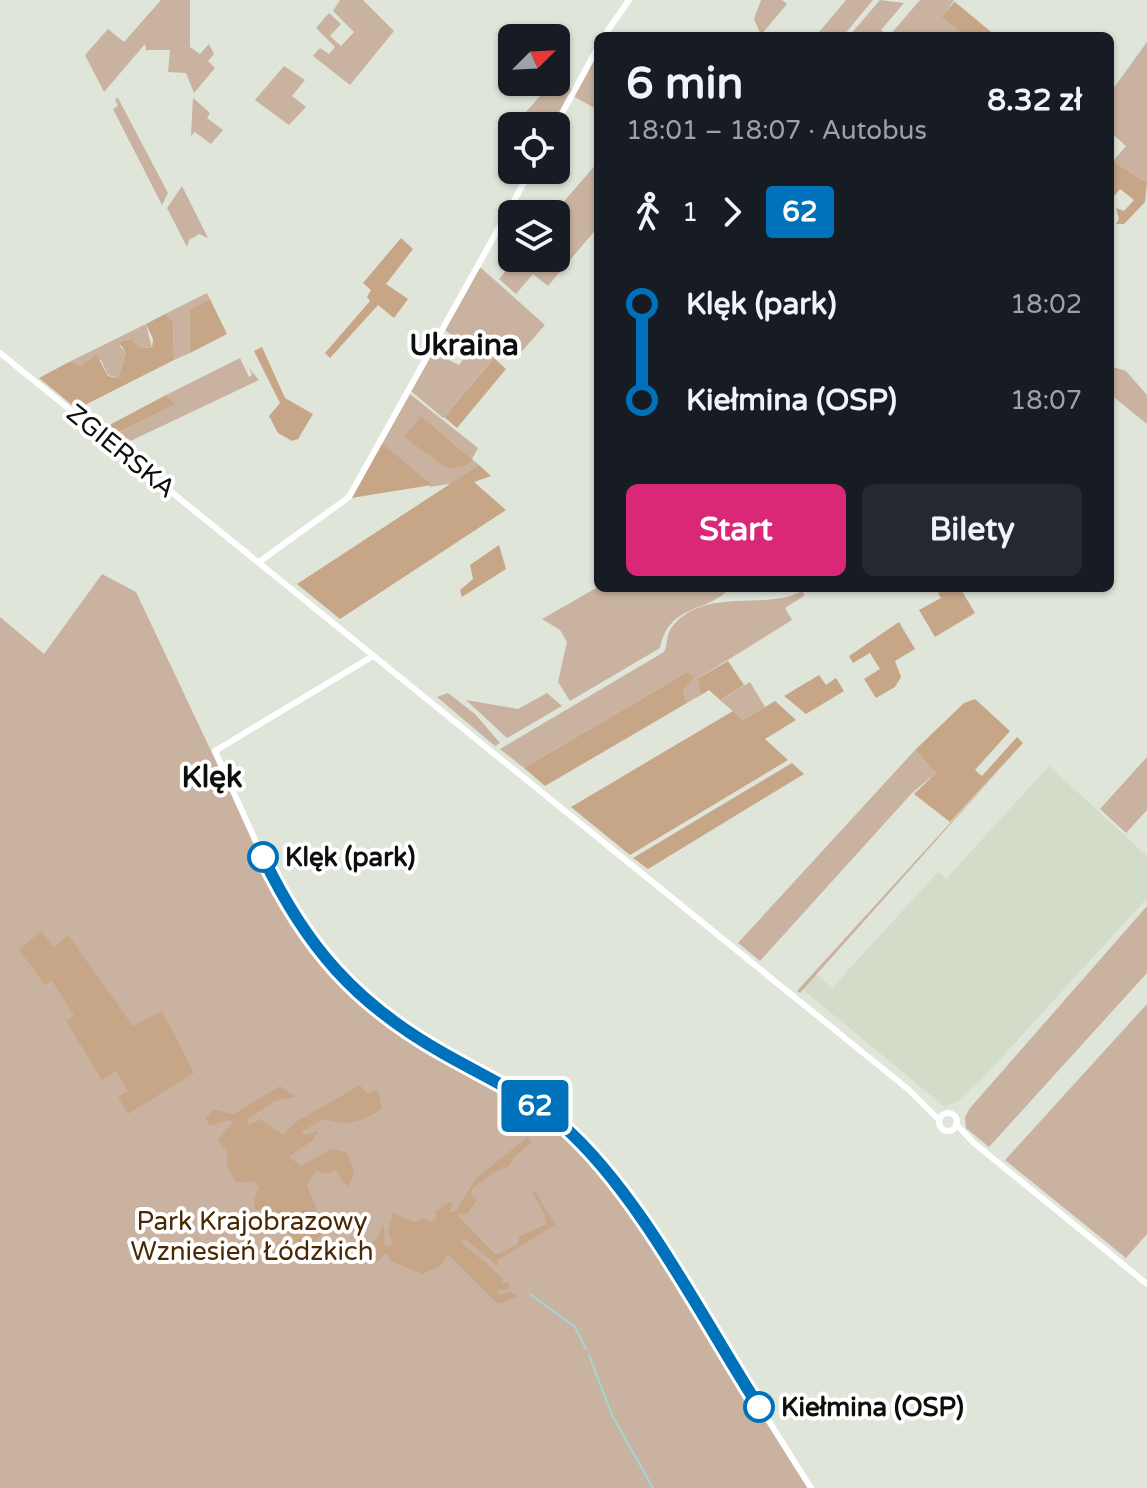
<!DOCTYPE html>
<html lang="pl">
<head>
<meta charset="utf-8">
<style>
  body { margin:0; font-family:"Varela Round",sans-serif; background:#242831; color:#f1f3f6; height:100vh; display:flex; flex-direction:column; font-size:30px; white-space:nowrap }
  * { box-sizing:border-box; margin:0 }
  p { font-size:26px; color:#9ea1a6 }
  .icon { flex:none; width:44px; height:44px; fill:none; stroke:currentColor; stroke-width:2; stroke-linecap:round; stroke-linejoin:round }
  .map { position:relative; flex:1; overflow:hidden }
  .panel { position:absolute; left:594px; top:32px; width:520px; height:560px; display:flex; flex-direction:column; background:#171b24; border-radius:12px; box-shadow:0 2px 6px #0004 }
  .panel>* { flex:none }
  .badge { padding:0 16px; border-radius:6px; font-size:28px; line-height:52px }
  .needle { width:52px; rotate:66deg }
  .controls { position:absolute; left:498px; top:24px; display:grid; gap:16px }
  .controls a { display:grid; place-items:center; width:72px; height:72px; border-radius:12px; background:#171b24; box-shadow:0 2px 6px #0004; font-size:40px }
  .map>.badge { position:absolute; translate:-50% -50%; box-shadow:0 0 0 4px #fff }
  .legs { display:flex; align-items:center; gap:12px; height:88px; padding:0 32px; font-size:26px }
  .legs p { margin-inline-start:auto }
  .summary { display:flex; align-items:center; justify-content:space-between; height:136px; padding:0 32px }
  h1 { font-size:44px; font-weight:700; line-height:60px }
  .cta { display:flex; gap:16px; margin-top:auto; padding:16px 32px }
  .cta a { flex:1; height:92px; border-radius:12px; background:#db2777; color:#fff; font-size:32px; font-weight:700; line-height:92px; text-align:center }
  .cta a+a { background:#242831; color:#f1f3f6 }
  ul { padding:0 32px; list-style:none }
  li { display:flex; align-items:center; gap:28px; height:96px; font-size:30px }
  li i { display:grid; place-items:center; width:12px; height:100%; margin:0 10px; background:currentColor }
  li i::after { content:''; width:20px; height:20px; margin:-10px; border:6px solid; border-radius:50%; background:#171b24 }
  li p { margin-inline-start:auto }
  li:first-child i { background:linear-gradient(#0000 50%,currentColor 0) }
  li:last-child i { background:linear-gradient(currentColor 50%,#0000 0) }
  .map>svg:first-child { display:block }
  .built { fill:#d2dcc8 }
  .green { fill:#c9b3a0; fill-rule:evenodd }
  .forest { fill:#c7a688 }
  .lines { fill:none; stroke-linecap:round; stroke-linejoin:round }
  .stream { stroke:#a0d7d4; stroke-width:2 }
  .secondary { stroke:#fff; stroke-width:6 }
  .line-1-casing { stroke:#fff; stroke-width:18 }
  .line-1 { stroke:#0072bc; stroke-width:12 }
  .stop-1-dot { fill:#fff; stroke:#0072bc; stroke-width:4 }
  .labels { text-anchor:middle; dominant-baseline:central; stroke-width:8; stroke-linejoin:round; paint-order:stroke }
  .street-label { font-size:26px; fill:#0d0f0b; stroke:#fff }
  .stop-label { font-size:26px; font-weight:bold; fill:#0d0f0b; stroke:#fff; text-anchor:start }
  .park-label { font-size:26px; fill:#4a2902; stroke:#fff }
  .quarter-label { font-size:30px; font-weight:bold; fill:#0d0f0b; stroke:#fff }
</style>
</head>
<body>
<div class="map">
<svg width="1147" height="1488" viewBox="0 0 1147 1488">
  <rect width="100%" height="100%" fill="#dfe5d9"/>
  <polygon class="built" points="1049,766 1147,856 1147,898 981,1080 955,1103 944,1106 802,989 816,974 832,988 938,872 946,879"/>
  <g class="green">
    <polygon points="161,0 190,0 190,47 200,54 209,44 214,54 208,61 215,68 194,93 186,73 168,72 170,50 146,50 145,44 104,92 85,55 108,29 124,42"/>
    <polygon points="340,0 363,0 394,31 350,85 313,56 320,48 329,54 335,47 316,28 329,13 341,24 330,36 341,46 354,32 333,11"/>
    <polygon points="761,0 782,0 787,4 761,35 754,19"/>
    <polygon points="846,0 873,0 843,36 823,36 819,32"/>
    <polygon points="880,0 904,3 881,30 887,36 849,36"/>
    <polygon points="920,0 954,0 943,17 965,36 889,36"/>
    <polygon points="1147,42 1147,183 1113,161 1126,146 1110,132 1110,93"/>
    <polygon points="598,51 598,110 573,96"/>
    <polygon points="284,66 305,80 292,96 306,107 289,125 255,100"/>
    <polygon points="556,78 572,89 552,126 543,126 525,113"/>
    <polygon points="118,98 168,193 162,205 113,109 118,106 115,99"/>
    <polygon points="193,98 210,113 207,118 223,130 211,144 195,132 191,136"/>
    <polygon points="598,162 598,227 548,286 533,274 516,294 499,279 516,258 556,258 553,214"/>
    <polygon points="182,186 208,238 199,234 189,240 187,247 167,208"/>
    <polygon points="481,268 545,325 516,358 503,347 443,418 411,391 433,352 459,365 473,347 457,334 454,337 445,330 477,269"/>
    <polygon points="207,293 210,299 191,310 190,353 174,360 173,321 165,314"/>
    <polygon points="146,324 152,348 139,347 128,339 120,346 126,353 118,378 108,375 101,360 75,367 69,362"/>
    <polygon points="240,358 249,377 252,375 249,368 259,380 122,445 111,436 174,404 166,395"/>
    <polygon points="1110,366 1126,371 1147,395 1147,424 1110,394"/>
    <path d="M 410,394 L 478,448 L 472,459 L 479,465 L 456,483 L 429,487 L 431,485 L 382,443 ZM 422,417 L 472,459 L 448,469 Z"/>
    <polygon points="102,574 136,592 263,861 311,946 377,1017 480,1076 564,1132 602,1174 683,1289 808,1488 0,1488 0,617 44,654"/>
    <path d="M 598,587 L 630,591 L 637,588 L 730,588 C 707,614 670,602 660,648 L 570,701 L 558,682 L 567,642 L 560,630 L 542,619 Z"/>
    <path d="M 803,591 L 804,596 L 785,608 L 792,620 L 697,679 L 701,695 L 687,703 L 683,691 L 691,680 L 687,672 L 524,768 L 500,749 L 664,652 C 668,644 666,636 671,628 C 705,585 761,612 803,591 Z"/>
    <polygon points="750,682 765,707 743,720 720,700"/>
    <polygon points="448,693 475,714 500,743 495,746 437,697"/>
    <polygon points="547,693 562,706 507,738 466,700 518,709"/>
    <polygon points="1023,743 800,993 797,991"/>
    <polygon points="915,750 936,773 912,793 760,961 738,943"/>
    <polygon points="1147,757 1147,810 1126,833 1100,809"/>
    <polygon points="1147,906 1147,973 989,1147 966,1128 965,1117 970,1108"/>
    <polygon points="1147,1004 1147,1234 1126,1258 1005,1160"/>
  </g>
  <g class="forest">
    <polygon points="955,1 955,2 996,36 965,36 942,17"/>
    <polygon points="1113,161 1147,183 1145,202 1124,224 1116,224 1119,219 1116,208 1124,211 1134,200 1120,189 1110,201 1110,165"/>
    <polygon points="401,238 413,249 386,284 408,299 394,318 378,305 330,358 325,353 370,301 367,297 371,290 363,283"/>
    <polygon points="210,299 227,334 190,353 190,310"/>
    <polygon points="165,314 173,321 174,360 77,409 39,378 69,362 80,366 97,355 108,376 118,378 126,353 119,342 131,339 139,347 152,348 153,339 146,324"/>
    <polygon points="262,347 285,398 313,414 298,439 292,441 278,433 269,416 280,403 254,351"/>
    <polygon points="494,358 506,369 457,428 444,417"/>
    <polygon points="166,395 175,404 111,436 102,429"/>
    <polygon points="421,416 472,459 467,465 448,469 404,437"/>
    <polygon points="382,443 432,485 351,498"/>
    <polygon points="479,465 491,476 474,482 506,510 340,619 297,584"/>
    <polygon points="499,545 506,569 462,597 460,590 473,579 470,565"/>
    <polygon points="948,588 960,588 975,613 935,637 919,610 941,598 938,593"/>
    <polygon points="899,622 915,649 895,661 901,677 895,687 876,698 864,679 880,669 870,653 853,663 849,656"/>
    <polygon points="728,661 744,685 720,700 709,690 701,695 697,679"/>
    <polygon points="687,672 694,677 683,691 687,703 545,786 524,768"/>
    <polygon points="819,675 826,685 836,678 844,691 806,714 784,696"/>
    <polygon points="975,699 1010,731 975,770 982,776 1017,737 1023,743 950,822 914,794 936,773 915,750 964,703"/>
    <polygon points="775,701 796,720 765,739 788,760 630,855 571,807 733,711 743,720"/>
    <polygon points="792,763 804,774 648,869 633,858"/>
    <polygon points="41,931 54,948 68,935 133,1026 162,1011 194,1073 128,1114 118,1097 128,1091 116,1071 102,1080 66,1021 74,1015 52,981 45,985 19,950"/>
    <path d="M 360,1085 L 367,1094 L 378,1090 L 382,1109 C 360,1123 348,1126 323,1119 L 302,1132 L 304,1135 L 318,1131 L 313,1140 L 289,1157 L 301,1166 L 332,1149 L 347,1153 L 354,1173 L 349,1186 L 343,1183 L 336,1170 L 325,1174 L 316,1170 L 307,1186 L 317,1210 L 315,1218 L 322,1219 L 326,1229 L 315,1242 L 297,1243 L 279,1224 L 263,1226 L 266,1210 L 255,1210 L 254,1200 L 259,1188 L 254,1181 L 236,1183 L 227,1166 L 227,1150 L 217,1141 L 233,1122 L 228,1120 L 209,1126 L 206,1118 L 214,1110 L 234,1114 L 280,1086 L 296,1097 L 275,1101 L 247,1120 L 248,1125 L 260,1119 L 283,1135 L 296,1122 Z"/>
    <polygon points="528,1137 532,1142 514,1157 509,1166 496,1171 472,1189 471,1194 477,1200 468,1213 457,1215 496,1255 518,1244 519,1237 546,1224 545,1214 532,1192 536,1192 555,1225 497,1261 499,1267 465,1239 461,1242 503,1278 502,1283 508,1282 510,1287 506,1290 496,1289 499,1295 510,1292 518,1297 498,1304 448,1254 440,1266 423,1274 392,1262 386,1253 377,1262 371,1259 363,1263 361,1260 369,1256 361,1253 377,1239 384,1223 385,1247 393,1245 388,1232 393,1213 415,1222 422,1218 431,1222 436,1218 436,1211 449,1202 453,1204 449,1212 456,1211 476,1178"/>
  </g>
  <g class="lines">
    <g class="stream">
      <polyline points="530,1294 575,1327 586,1349"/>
      <polyline points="589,1355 612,1415 653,1488"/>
    </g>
    <g class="secondary">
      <polyline points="604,36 629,0"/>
      <polyline points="555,126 598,47"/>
      <polyline points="0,353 909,1090 939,1120"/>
      <polyline points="259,562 349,497 531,170"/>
      <polyline points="373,656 215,751 265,862 318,951 379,1014 550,1116 593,1156 665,1256 811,1488"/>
      <circle cx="948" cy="1122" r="9"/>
      <polyline points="956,1124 974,1143 1147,1284"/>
    </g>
  </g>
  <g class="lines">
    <defs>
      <path id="line-1" d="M 263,857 C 306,947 356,1004 443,1053 C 483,1076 527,1095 562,1125 C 639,1192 703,1320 759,1407"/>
    </defs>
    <use href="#line-1" class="line-1-casing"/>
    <use href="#line-1" class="line-1"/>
  </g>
  <g class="stop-1-dot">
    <circle cx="263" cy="857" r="14"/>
    <circle cx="759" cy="1407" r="14"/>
  </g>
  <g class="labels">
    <g class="street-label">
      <text transform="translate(121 451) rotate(39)">ZGIERSKA</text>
    </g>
    <g class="stop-label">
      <text x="285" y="857">Klęk (park)</text>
      <text x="781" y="1407">Kiełmina (OSP)</text>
    </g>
    <g class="park-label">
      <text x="252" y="1221">Park Krajobrazowy<tspan x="252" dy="30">Wzniesień Łódzkich</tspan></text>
    </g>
    <g class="quarter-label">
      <text x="464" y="345">Ukraina</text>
      <text x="212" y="777">Klęk</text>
    </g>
  </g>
</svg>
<div class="controls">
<a><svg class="needle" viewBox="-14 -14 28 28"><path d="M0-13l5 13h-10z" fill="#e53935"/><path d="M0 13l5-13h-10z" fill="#9ea1a6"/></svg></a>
<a><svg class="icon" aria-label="locate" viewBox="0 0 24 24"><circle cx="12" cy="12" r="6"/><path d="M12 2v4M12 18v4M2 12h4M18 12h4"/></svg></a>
<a><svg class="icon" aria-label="layers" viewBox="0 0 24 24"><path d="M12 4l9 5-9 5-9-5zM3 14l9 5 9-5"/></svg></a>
</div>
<b class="badge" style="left:535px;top:1106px;background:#0072bc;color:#fff">62</b>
<section class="panel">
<div class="summary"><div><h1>6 min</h1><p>18:01 – 18:07 · Autobus</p></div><b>8.32 zł</b></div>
<div class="legs"><svg class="icon" aria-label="walk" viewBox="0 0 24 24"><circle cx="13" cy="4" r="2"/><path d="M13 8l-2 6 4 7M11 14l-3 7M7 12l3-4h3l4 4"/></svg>1<svg class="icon" aria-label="forward" viewBox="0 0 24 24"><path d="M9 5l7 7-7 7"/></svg><b class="badge" style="background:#0072bc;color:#fff">62</b></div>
<ul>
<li><i style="color:#0072bc"></i><b>Klęk (park)</b><p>18:02</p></li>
<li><i style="color:#0072bc"></i><b>Kiełmina (OSP)</b><p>18:07</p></li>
</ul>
<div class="cta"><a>Start</a><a>Bilety</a></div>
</section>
</div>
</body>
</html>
